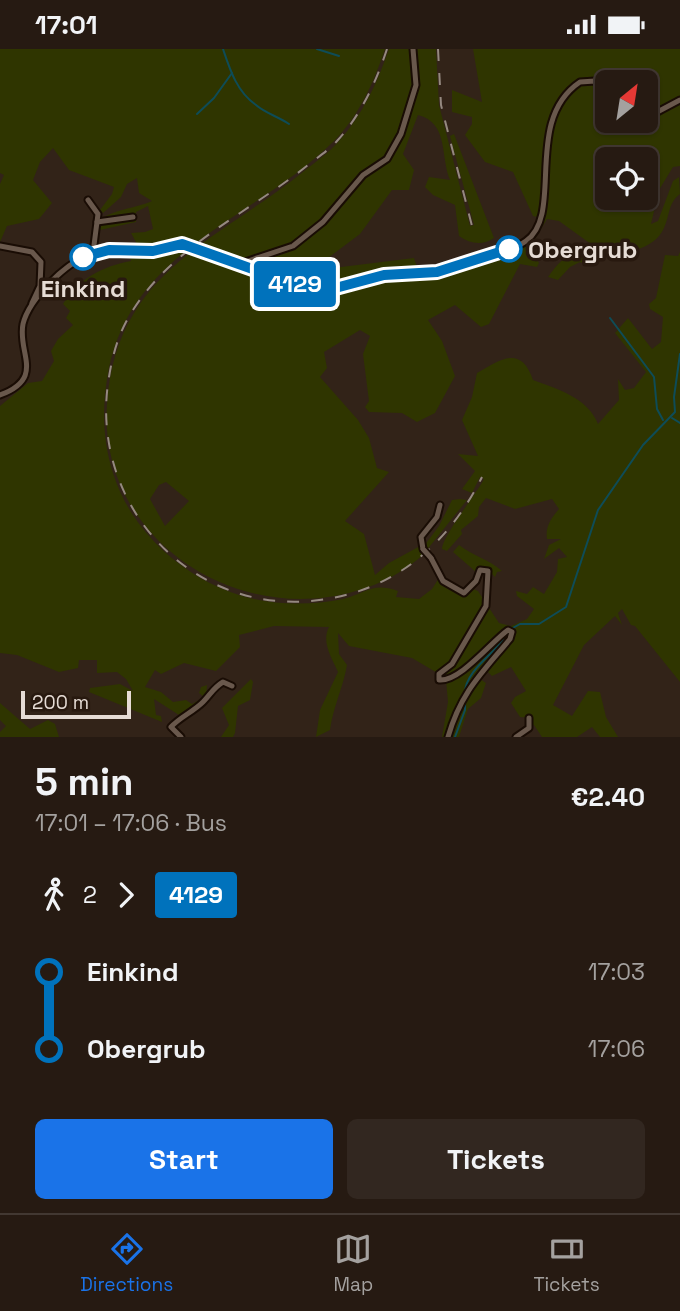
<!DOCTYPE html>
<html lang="en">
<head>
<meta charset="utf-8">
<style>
  body { margin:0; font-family:"Space Grotesk",sans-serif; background:#322720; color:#f1f3f6; height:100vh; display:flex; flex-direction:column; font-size:26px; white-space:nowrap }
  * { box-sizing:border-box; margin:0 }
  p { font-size:23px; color:#a4a19f }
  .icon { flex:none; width:38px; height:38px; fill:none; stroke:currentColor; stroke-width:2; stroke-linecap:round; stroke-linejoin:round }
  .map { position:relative; height:688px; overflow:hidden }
  .details { display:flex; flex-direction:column; background:#261a12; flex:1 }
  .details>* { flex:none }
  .badge { padding:0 14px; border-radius:5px; font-size:24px; line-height:46px }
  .needle { width:46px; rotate:30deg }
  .tools { position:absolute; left:595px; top:21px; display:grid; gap:14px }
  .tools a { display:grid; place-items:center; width:63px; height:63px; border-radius:10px; background:#261a12; box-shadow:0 2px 5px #0004,0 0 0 2px #423832; font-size:35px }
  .scale { position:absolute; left:21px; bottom:18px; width:110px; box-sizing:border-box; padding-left:7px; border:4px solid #e6dcd5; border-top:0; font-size:19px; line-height:24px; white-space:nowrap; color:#e6dcd5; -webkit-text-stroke:5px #28190f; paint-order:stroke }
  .map>.badge { position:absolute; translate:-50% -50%; box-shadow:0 0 0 4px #fff }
  .legs { display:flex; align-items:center; gap:10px; height:77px; padding:0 35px; font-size:23px }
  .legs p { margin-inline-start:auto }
  .overview { display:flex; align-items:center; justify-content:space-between; height:119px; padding:0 35px }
  h1 { font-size:38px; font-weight:800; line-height:52px }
  .primary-button { display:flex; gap:14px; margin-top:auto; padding:14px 35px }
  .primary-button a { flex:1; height:80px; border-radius:10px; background:#1a73e8; color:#fff; font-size:28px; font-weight:800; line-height:80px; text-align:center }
  .primary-button a+a { background:#322720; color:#f1f3f6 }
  ul { padding:0 35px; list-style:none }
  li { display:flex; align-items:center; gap:24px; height:77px; font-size:26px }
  li i { display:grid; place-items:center; width:10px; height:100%; margin:0 9px; background:currentColor }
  li i::after { content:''; width:18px; height:18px; margin:-9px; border:5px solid; border-radius:50%; background:#261a12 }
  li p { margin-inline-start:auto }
  li:first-child i { background:linear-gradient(#0000 50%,currentColor 0) }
  li:last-child i { background:linear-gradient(currentColor 50%,#0000 0) }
  .status { display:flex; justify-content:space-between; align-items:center; height:49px; padding:0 35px; background:#261a12; direction:ltr }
  .status svg { height:19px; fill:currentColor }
  .menu { display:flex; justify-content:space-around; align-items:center; height:98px; border-top:2px solid #423832; background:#261a12; font-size:19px; color:#a4a19f }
  .menu a { display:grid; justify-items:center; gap:4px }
  .menu .current { color:#1a73e8 }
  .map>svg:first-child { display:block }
  .green { fill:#2f3500; fill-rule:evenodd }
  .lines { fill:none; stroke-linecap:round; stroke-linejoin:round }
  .stream { stroke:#0e4c57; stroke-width:2 }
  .minor-casing { stroke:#190c04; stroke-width:9 }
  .minor { stroke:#69584c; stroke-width:5 }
  .rail { stroke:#958980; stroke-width:2; stroke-dasharray:12 12; stroke-linecap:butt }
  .minor-bridge-casing { stroke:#190c04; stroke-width:9; stroke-linecap:butt }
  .minor-bridge { stroke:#69584c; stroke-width:5 }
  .line-1-casing { stroke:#fff; stroke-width:16 }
  .line-1 { stroke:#0072bc; stroke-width:10 }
  .stop-1-dot { fill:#fff; stroke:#0072bc; stroke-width:3.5 }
  .labels { text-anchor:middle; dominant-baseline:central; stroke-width:7; stroke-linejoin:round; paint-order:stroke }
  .stop-label { font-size:24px; font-weight:bold; fill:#e6dcd5; stroke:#28190f; text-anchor:start }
</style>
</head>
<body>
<div class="status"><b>17:01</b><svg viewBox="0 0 49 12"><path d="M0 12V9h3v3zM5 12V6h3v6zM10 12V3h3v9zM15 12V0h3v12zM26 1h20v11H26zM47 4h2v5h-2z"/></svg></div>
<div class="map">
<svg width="680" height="688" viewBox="0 0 680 688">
  <rect width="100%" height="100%" fill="#322318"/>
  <g class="green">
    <path d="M 0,0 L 385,0 C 374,33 359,67 334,92 C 252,173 127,201 107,330 C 102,363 103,392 113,424 C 129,476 173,519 223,540 C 260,556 303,558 343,550 C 367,544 372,533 398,542 L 396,548 L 419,550 L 432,540 L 439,529 L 464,545 L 473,540 L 478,542 L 499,574 L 511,577 L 527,570 L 534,560 L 517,547 L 516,542 L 527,545 L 533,538 L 544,545 L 557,523 L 558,510 L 567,508 L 559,499 L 544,510 L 549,496 L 561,490 L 547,490 C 545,478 551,469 559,460 L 552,450 L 515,460 L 486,449 L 479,458 L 478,467 L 461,481 L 462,485 L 447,502 L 442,500 C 442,488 476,445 484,430 L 480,428 L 472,444 L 462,440 L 475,422 L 458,405 L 478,407 L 462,371 L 472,348 L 477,324 C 500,311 521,295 533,331 C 558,340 588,349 598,375 L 619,351 L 618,330 L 625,341 L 634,339 L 646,323 L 615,284 L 628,269 L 652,300 L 661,293 L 663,268 L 650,260 L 649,255 L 656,249 L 665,206 L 678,207 L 680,203 L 680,633 L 635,577 L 631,576 L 622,560 L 618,564 L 622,576 L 615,567 L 584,596 L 553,656 L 572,667 L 588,642 L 600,643 L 606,668 L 618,688 L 600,688 L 592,678 L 577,688 L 542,688 L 534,676 L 530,678 L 531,669 L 520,668 L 511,654 L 515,648 L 526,642 L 511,618 L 492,627 L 485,620 L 477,628 L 486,634 L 481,649 L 468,660 L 459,688 L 442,688 L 448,653 L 446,631 L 441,632 L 439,625 L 412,609 L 349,597 L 338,584 L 339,605 L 347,616 C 343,639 333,658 330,681 L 316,688 L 320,661 L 338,623 C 332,609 321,593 329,578 L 274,577 L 239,586 L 240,598 L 216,622 L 184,614 L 161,625 L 155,621 L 145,638 L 161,643 L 173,653 L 186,651 L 192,655 L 204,648 L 199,644 L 201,638 L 207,636 L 206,648 L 191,661 L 179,666 L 154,650 L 156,666 L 161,667 L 162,673 L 89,643 L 90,639 L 120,635 L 133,642 L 126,630 L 117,623 L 97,624 L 97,611 L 79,611 L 78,619 L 59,623 L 17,606 L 0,604 L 0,357 L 28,334 L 42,332 L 54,312 L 51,302 L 58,290 L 73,276 L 66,269 L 70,262 L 63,255 C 78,230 103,217 131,212 L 127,202 L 146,201 L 137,195 L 131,184 L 145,183 L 153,180 L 148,157 L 136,163 L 136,173 L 100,181 L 98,172 C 113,160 134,160 152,152 L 139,144 L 137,129 L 127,135 L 121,148 L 103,164 L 100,161 L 112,145 L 114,138 L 69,121 L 53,99 L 40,113 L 33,131 L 52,154 L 39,170 L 7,177 L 0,193 L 0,135 L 4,126 L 0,124 Z"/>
    <path d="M 389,0 L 436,0 L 439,56 L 470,177 L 474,176 L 450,87 L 454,85 L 494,189 C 483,197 470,195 459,187 L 455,156 L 433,146 L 425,138 L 429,128 L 450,131 C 440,107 449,74 418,66 L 403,105 L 414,121 L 409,141 L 392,141 L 360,185 L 324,212 L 325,220 L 414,209 L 419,224 L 437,223 L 475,212 L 526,192 L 541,169 L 533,167 L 513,123 L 485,113 L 465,86 L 472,75 L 472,68 L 452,63 L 452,41 L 482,53 L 473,0 L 680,0 L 680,117 L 673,118 L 659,141 L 651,175 L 658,172 L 673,132 L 679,128 L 680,145 C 668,154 670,166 664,179 C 654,202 621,205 600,206 L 592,217 L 580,213 L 570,218 L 558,231 L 548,228 C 562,208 570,203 594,203 L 595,198 L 559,172 L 547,170 L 530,198 L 539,214 L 537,218 L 520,215 L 489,275 L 481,278 L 455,256 L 428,271 L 442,292 L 455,327 L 435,364 L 417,373 L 402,364 L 369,363 L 365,358 L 369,352 L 363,305 L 370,287 L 360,281 L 324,303 L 327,319 L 320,328 L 358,371 L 369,389 L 377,419 L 389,423 L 345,472 L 364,485 L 375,526 L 389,514 L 420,497 L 425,504 C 406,522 381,535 356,542 C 234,578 98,488 107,355 C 116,223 214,194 303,123 C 315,113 329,104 339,92 C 363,65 377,34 389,0 ZM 607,33 L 646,33 L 646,72 L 607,72 ZM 607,110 L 646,110 L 646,149 L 607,149 ZM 166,433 L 189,452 L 165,477 L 150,450 L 159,436 Z"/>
    <polygon points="460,450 467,451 426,502 424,497 439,477 452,451"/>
    <path d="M 459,496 C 473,507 489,510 502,522 L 497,523 L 495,528 L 488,521 L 479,520 L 476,523 L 453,503 Z"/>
    <polygon points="251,630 253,633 250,651 238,657 235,684 233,688 221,688 229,676 222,659"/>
    <polygon points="0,654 30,680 48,671 55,675 59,688 0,688 0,683 6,677 0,671"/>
  </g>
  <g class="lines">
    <g class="stream">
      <path d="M 223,0 C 230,21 237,43 256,56 C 265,64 279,68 289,75"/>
      <polyline points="317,0 339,7"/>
      <polyline points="197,65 214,49 232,24"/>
      <polyline points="610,269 654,328 657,360 663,371"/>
      <polyline points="672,369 680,374"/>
      <polyline points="511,580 520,575 539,575 566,558 598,461 643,396 675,363 674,348 680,305"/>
      <path d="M 465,644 C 465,621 497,603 508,585"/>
      <polyline points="455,688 465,661 465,653"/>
    </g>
    <defs>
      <g id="minor">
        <polyline points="646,69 680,51"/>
        <polyline points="88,151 98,165 93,204"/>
        <polyline points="97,173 133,168"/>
        <polyline points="0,197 32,203 41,213 40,237 32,254"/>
        <polyline points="242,216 245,213 293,197 323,173 363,126 387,110 401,85 416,36 413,0"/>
        <path d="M 0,346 C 46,329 17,304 23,275 C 29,250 67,212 92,205 C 109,200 126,203 144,202 C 157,202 168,194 180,195 C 192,195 205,202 216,206 C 246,217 278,233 311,239 C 335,244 359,232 383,227 C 400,222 418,225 436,223 C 455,220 511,203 526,192 C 565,164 522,72 580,33 L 595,32 L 607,40"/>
        <polyline points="423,500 421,488 437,468 440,456"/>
        <path d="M 431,509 L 443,532 L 464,544 L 476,532 L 480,521 L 488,522 L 486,557 L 452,615 L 439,625 L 439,631 C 460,633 491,593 508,581 L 512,583 L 510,590 C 481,625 461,643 448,688"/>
        <path d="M 181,688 L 171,678 C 180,668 193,663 203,653 C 211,645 213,639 223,633 L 232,637"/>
        <polyline points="516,688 529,679 529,669"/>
      </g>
    </defs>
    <use href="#minor" class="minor-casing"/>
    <use href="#minor" class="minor"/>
    <g class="rail">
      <path d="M 387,0 C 376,33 361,66 337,92 C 329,101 318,108 308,116 C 246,166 165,200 126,273 C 117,290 112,309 109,328 C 88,450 185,563 311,552 C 390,545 447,498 482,428"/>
      <polyline points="438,0 441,56 472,177"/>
    </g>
    <defs>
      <polyline id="minor-bridge" points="423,500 431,509"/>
    </defs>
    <use href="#minor-bridge" class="minor-bridge-casing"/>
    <use href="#minor-bridge" class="minor-bridge"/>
  </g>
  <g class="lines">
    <defs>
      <polyline id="line-1" points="83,208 109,201 153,202 182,195 295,235 328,241 384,226 437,223 509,200"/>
    </defs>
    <use href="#line-1" class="line-1-casing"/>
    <use href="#line-1" class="line-1"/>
  </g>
  <g class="stop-1-dot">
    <circle cx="509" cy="200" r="12"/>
    <circle cx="83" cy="208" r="12"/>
  </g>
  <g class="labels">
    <g class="stop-label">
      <text x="528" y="200">Obergrub</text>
      <text x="83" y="239" text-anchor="middle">Einkind</text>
    </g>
  </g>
</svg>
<div class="tools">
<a><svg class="needle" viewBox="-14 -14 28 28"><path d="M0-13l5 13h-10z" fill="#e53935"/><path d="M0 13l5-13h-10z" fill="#a4a19f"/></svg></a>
<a><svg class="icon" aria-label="locate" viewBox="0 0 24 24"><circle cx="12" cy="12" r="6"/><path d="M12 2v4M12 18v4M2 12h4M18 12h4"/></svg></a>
</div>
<div class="scale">200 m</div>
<b class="badge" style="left:295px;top:235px;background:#0072bc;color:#fff">4129</b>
</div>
<section class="details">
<div class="overview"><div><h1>5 min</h1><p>17:01 – 17:06 · Bus</p></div><b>€2.40</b></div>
<div class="legs"><svg class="icon" aria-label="walk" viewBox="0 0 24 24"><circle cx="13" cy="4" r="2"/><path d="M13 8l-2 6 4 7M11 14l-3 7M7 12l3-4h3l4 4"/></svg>2<svg class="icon" aria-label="forward" viewBox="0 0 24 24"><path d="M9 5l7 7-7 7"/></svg><b class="badge" style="background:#0072bc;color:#fff">4129</b></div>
<ul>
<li><i style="color:#0072bc"></i><b>Einkind</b><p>17:03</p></li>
<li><i style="color:#0072bc"></i><b>Obergrub</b><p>17:06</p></li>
</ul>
<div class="primary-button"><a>Start</a><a>Tickets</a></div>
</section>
<nav class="menu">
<a class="current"><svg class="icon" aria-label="directions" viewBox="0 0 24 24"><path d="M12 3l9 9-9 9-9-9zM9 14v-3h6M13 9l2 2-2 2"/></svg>Directions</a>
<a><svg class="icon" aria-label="map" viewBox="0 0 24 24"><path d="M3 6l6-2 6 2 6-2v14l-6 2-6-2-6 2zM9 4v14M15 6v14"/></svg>Map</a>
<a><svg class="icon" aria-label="tickets" viewBox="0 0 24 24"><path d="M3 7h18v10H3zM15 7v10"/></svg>Tickets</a>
</nav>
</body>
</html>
